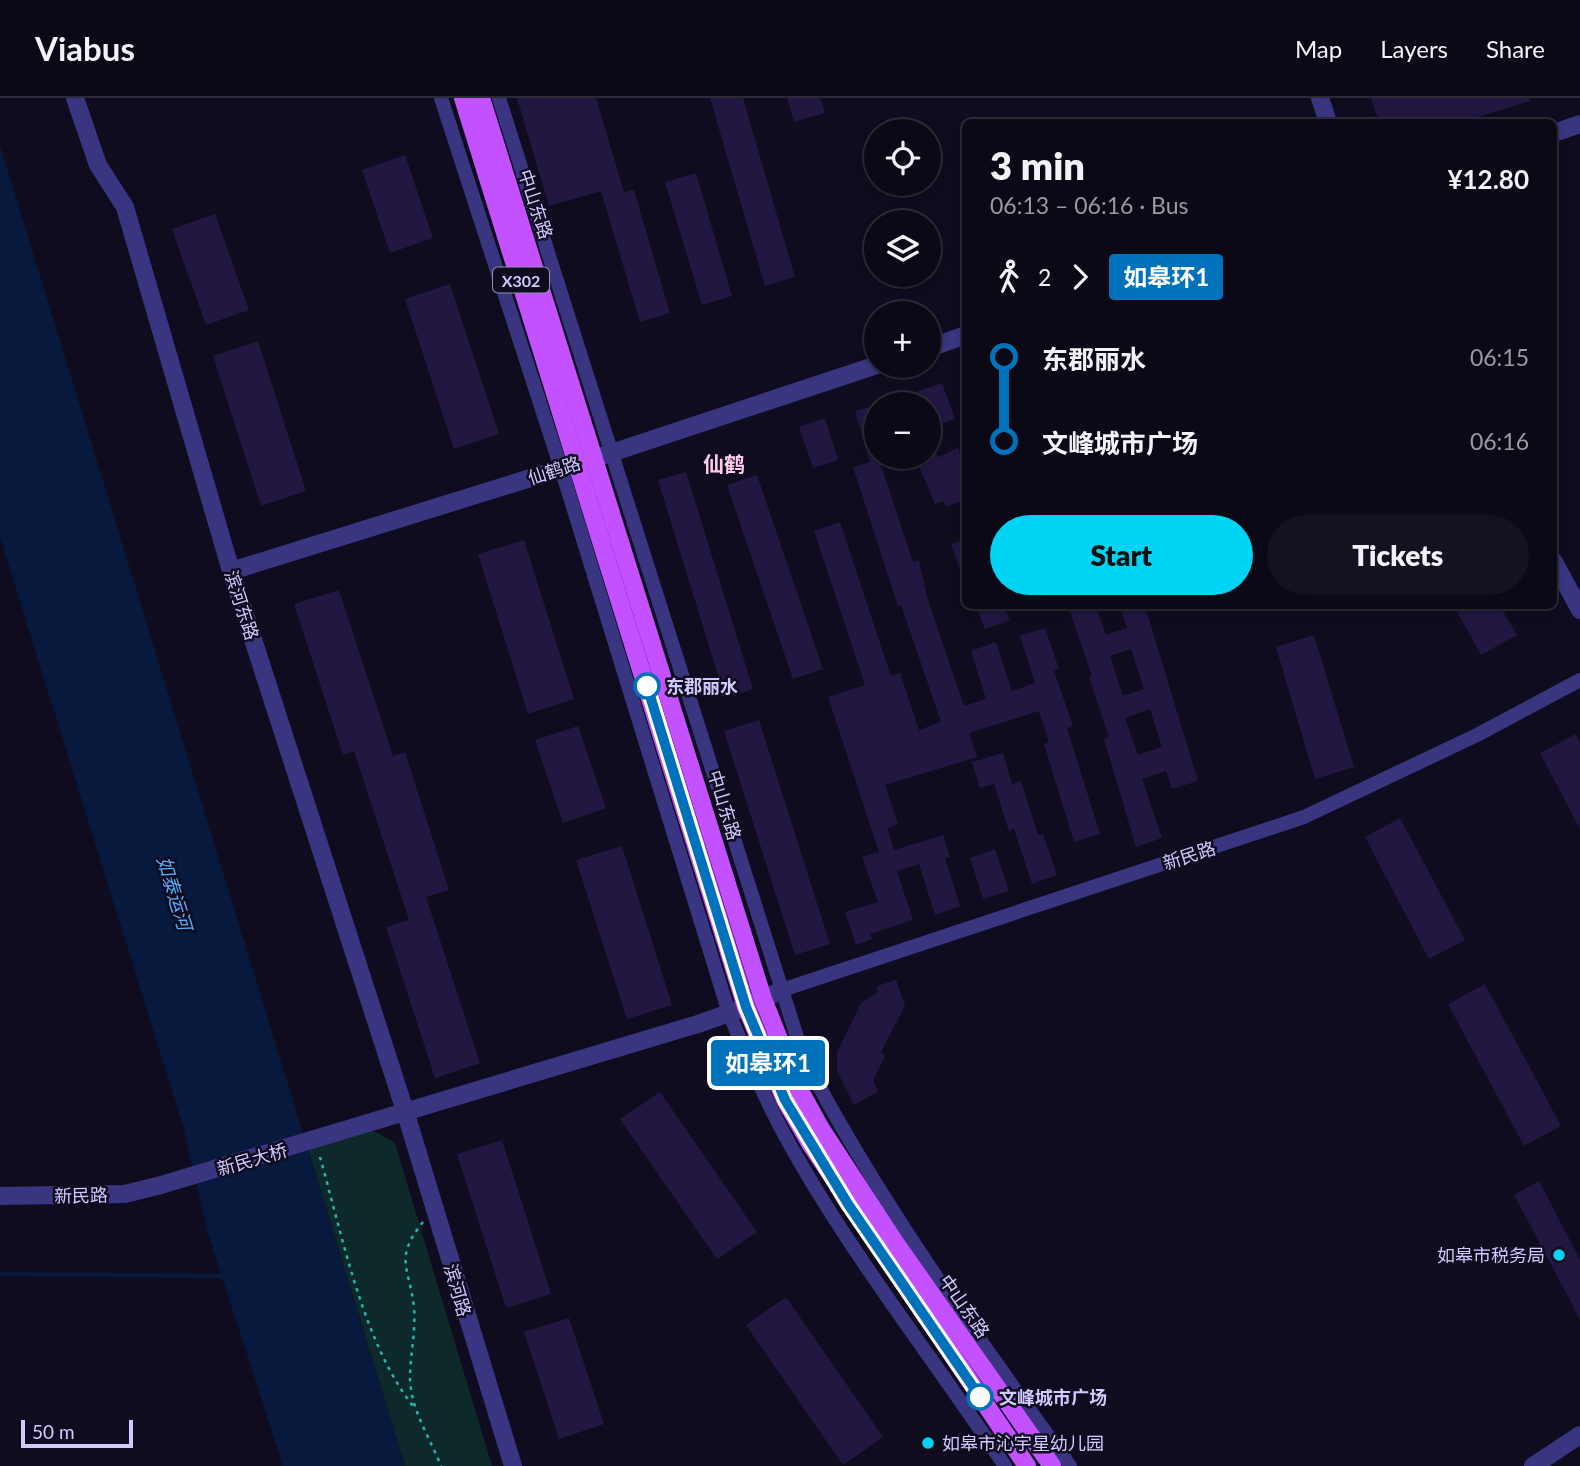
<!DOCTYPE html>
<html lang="en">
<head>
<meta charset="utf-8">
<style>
  body { margin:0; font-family:Lato,"Noto Sans SC",sans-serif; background:#151220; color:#f1f3f6; height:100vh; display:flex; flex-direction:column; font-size:26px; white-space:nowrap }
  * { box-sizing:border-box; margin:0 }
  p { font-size:23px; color:#9a9aa1 }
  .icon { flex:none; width:38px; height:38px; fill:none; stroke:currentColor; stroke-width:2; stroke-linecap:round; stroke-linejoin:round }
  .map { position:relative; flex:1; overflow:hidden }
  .panel { position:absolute; left:962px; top:21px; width:595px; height:490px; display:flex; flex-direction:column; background:#0c0917; border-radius:10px; box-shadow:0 4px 10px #0003,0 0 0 2px #2c2a36 }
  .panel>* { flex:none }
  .badge { padding:0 14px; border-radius:5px; font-size:24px; line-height:46px }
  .fabs { position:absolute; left:864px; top:21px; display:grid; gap:14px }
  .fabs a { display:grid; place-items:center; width:77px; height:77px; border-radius:50%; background:#0c0917; box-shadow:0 4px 10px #0003,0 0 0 2px #2c2a36; font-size:35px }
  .scale { position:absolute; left:21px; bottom:18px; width:112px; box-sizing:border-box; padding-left:7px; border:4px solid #d2caff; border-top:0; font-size:19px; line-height:24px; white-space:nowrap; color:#d2caff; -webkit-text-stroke:5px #100c1f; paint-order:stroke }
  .map>.badge { position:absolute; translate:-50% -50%; box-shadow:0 0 0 4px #fff }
  .legs { display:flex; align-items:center; gap:10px; height:77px; padding:0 28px; font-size:23px }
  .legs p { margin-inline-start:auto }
  .summary { display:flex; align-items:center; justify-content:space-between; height:119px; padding:0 28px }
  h1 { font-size:38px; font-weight:800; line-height:52px }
  .action { display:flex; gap:14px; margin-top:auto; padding:14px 28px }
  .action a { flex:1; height:80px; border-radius:42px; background:#00d4f5; color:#111; font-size:28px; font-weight:800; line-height:80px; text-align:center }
  .action a+a { background:#151220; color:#f1f3f6 }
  ul { padding:0 28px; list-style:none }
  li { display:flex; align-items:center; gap:24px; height:84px; font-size:26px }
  li i { display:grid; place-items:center; width:10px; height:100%; margin:0 9px; background:currentColor }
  li i::after { content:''; width:18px; height:18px; margin:-9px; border:5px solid; border-radius:50%; background:#0c0917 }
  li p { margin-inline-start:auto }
  li:first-child i { background:linear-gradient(#0000 50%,currentColor 0) }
  li:last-child i { background:linear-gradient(currentColor 50%,#0000 0) }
  header { display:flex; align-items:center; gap:42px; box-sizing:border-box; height:98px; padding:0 35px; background:#0c0917; border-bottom:2px solid #2c2a36 }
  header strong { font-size:33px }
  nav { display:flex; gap:38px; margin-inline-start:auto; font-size:24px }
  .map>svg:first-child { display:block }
  .green { fill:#0e2929 }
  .water { fill:#07193d }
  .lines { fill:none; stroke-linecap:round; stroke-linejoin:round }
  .stream { stroke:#07193d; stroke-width:4.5 }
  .building { fill:#211741; fill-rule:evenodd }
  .path { stroke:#29b4b0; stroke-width:2.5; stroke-dasharray:3.5 5; stroke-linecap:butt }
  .minor { stroke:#3a3580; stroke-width:14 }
  .tertiary { stroke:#3a3580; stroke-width:18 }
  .primary { stroke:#c451ff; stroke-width:18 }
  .line-1-casing { stroke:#fff; stroke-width:16 }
  .line-1 { stroke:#0072bc; stroke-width:10 }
  .stop-1-dot { fill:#fff; stroke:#0072bc; stroke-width:3.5 }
  .poi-dot { fill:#00d4f5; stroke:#100c1f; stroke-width:2.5 }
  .labels { text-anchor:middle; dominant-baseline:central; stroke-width:5; stroke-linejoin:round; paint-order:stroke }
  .shield { fill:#100c1f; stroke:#9891bc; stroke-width:2 }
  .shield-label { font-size:16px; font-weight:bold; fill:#d2caff }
  .street-label { font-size:18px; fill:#d2caff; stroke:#100c1f }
  .stop-label { font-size:18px; font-weight:bold; fill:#d2caff; stroke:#100c1f; text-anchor:start }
  .poi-label { font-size:18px; fill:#d2caff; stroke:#100c1f; text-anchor:end }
  .water-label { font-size:19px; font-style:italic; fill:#58acff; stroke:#100c1f }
  .quarter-label { font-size:21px; font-weight:bold; fill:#ffcceb; stroke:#100c1f }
</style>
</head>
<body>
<header>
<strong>Viabus</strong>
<nav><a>Map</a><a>Layers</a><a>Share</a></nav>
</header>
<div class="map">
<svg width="1580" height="1368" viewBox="0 0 1580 1368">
  <rect width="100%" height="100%" fill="#100c1f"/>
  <polygon class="green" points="372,1032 395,1045 492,1368 405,1368 308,1051"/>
  <polygon class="water" points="0,47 405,1368 283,1368 207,1132 184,1031 0,439"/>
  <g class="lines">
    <polyline class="stream" points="0,1176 227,1178"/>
  </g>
  <g class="building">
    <polygon points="517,0 596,0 624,94 634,92 670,215 640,224 601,93 549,108"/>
    <polygon points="710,0 743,0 795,179 765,188"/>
    <polygon points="787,0 820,0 825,15 794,24"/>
    <polygon points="1371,0 1529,0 1530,3 1461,24 1379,24"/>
    <polygon points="405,57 433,140 390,155 362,72"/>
    <polygon points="696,75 732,198 702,207 665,84"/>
    <polygon points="215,116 249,212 206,227 172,131"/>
    <polygon points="450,186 499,336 454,351 405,201"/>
    <polygon points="258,243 306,393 261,408 213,258"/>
    <polygon points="942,285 955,321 929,330 929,306 920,306 916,294"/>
    <polygon points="877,307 877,362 879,361 913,464 919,463 927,499 964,608 986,601 971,553 996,544 1012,593 1035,585 1020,538 1045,530 1059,571 1054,573 1073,628 1067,630 1100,736 1074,744 1044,646 1049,644 1039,613 969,635 977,659 885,687 898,726 887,730 894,752 943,737 950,759 945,760 960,808 935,817 919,766 897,773 913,822 870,836 872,841 856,847 845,814 878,804 862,759 879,754 828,599 865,587 814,433 840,424 891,578 900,575 919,632 941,624 901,507 898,508 853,369 870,364 855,313"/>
    <polygon points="825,320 838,362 813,370 799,329"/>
    <polygon points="958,350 966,370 966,401 946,409 943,403 935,406 916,361 929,359 929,355 935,353 938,359"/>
    <polygon points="686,374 753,591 725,600 658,382"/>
    <polygon points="757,377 823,571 793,581 727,387"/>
    <polygon points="966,441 966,482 964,482 951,446"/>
    <polygon points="524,442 574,601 528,616 478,456"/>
    <polygon points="339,492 393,658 405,654 449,792 426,799 480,965 435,980 386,829 409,822 354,653 343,657 294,506"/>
    <polygon points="976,508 1004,508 1010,522 985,531"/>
    <path d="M 1068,508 L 1096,508 L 1106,537 L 1127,530 L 1120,508 L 1145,508 L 1198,683 L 1172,691 L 1166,673 L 1142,681 L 1162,740 L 1136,749 L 1104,641 L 1109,639 L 1089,579 L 1092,578 ZM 1131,551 L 1144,591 L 1123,598 L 1110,558 ZM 1150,611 L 1162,649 L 1138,657 L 1125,620 Z"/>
    <polygon points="1454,508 1500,508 1517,537 1481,557"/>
    <polygon points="1314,537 1354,669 1315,681 1276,549"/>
    <polygon points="759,622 830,846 795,857 724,633"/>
    <polygon points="578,628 606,710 563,725 535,642"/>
    <polygon points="1576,636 1580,645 1580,731 1540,655"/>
    <polygon points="1003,655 1012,686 1021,683 1038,737 1043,736 1057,777 1032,786 1014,731 1009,733 994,686 980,690 972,664"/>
    <polygon points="1400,720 1465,842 1429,861 1365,739"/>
    <polygon points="622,748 672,907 627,921 576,762"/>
    <polygon points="995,751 1009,793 983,801 970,760"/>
    <polygon points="896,882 905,908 881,954 885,958 873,982 878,994 854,1007 837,973 837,955 861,905 878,894 877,888"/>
    <polygon points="1485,886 1561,1028 1524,1048 1448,906"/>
    <polygon points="660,994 757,1134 717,1161 620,1021"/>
    <polygon points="502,1042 551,1196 506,1210 457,1056"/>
    <polygon points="1539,1083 1580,1162 1580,1221 1514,1097"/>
    <polygon points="786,1199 883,1339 843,1367 746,1227"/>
    <polygon points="569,1220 604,1326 559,1341 524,1234"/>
  </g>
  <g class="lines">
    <g class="path">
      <path d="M 320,1059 C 342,1136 363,1245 413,1308"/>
      <path d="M 423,1124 C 393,1161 410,1170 414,1210 C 416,1233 410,1258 410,1281 C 411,1312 430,1340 441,1368"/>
    </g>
    <g class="minor">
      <path d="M 441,0 L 561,370 L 729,915 C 746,956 763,997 784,1036 C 847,1152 932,1258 1005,1368"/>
      <path d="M 499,0 L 803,958 C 878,1103 975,1236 1070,1368"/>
      <polyline points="782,892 1304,719 1477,637 1580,582"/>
    </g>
    <g class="tertiary">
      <polyline points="75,0 98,67 125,109 231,473 406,1016 513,1368"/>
      <polyline points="1320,0 1328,24"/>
      <polyline points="1554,35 1580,26"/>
      <polyline points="929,250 966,237"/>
      <polyline points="1554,464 1580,512"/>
      <polyline points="231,473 611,355 877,267"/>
      <polyline points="0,1098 125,1096 161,1087 698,926 746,909 782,892"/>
      <polyline points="1533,1368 1580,1337"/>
    </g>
    <g class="primary">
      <polyline points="463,0 746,909 785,1002 811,1047 1027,1368"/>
      <polyline points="481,0 763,901 799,991 821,1031 894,1143 1052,1368"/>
    </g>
  </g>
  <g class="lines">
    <defs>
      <polyline id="line-1" points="647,588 746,909 785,1002 848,1106 980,1299"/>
    </defs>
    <use href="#line-1" class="line-1-casing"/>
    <use href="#line-1" class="line-1"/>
  </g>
  <g class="stop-1-dot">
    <circle cx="647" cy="588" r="12"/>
    <circle cx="980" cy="1299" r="12"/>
  </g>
  <g class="poi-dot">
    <circle cx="1559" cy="1157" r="7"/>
    <circle cx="928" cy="1345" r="7"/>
  </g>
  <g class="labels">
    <rect class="shield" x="493" y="169.5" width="56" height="25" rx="5"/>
    <g class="shield-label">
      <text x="521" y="182">X302</text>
    </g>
    <g class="street-label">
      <text transform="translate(536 106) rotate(72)">中山东路</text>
      <text transform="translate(554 372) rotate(-18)">仙鹤路</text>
      <text transform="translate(242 507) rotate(72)">滨河东路</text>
      <text transform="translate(725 707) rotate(73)">中山东路</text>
      <text transform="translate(1189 757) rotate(-18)">新民路</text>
      <text transform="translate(252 1061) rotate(-16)">新民大桥</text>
      <text transform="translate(81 1097) rotate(-1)">新民路</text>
      <text transform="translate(458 1192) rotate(74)">滨河路</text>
      <text transform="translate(965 1208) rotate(55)">中山东路</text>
    </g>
    <g class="stop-label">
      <text x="666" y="588">东郡丽水</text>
      <text x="999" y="1299">文峰城市广场</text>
    </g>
    <g class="poi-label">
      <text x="1545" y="1157">如皋市税务局</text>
      <text x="942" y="1345" text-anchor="start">如皋市沁宇星幼儿园</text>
    </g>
    <g class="water-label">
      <text transform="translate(175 795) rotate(73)">如泰运河</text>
    </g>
    <g class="quarter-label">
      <text x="724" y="365">仙鹤</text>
    </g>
  </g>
</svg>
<div class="fabs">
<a><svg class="icon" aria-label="locate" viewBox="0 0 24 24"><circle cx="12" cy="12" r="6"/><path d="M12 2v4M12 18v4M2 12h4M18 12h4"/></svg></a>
<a><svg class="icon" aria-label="layers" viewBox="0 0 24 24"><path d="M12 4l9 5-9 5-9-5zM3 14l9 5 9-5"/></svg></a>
<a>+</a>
<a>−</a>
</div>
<div class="scale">50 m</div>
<b class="badge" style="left:768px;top:965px;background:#0072bc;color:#fff">如皋环1</b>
<section class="panel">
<div class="summary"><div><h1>3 min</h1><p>06:13 – 06:16 · Bus</p></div><b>¥12.80</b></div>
<div class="legs"><svg class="icon" aria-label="walk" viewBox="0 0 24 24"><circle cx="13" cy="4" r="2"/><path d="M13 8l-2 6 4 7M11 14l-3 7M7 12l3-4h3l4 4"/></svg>2<svg class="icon" aria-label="forward" viewBox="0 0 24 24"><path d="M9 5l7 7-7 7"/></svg><b class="badge" style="background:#0072bc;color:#fff">如皋环1</b></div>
<ul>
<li><i style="color:#0072bc"></i><b>东郡丽水</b><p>06:15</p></li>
<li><i style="color:#0072bc"></i><b>文峰城市广场</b><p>06:16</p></li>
</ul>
<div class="action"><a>Start</a><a>Tickets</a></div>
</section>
</div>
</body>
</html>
